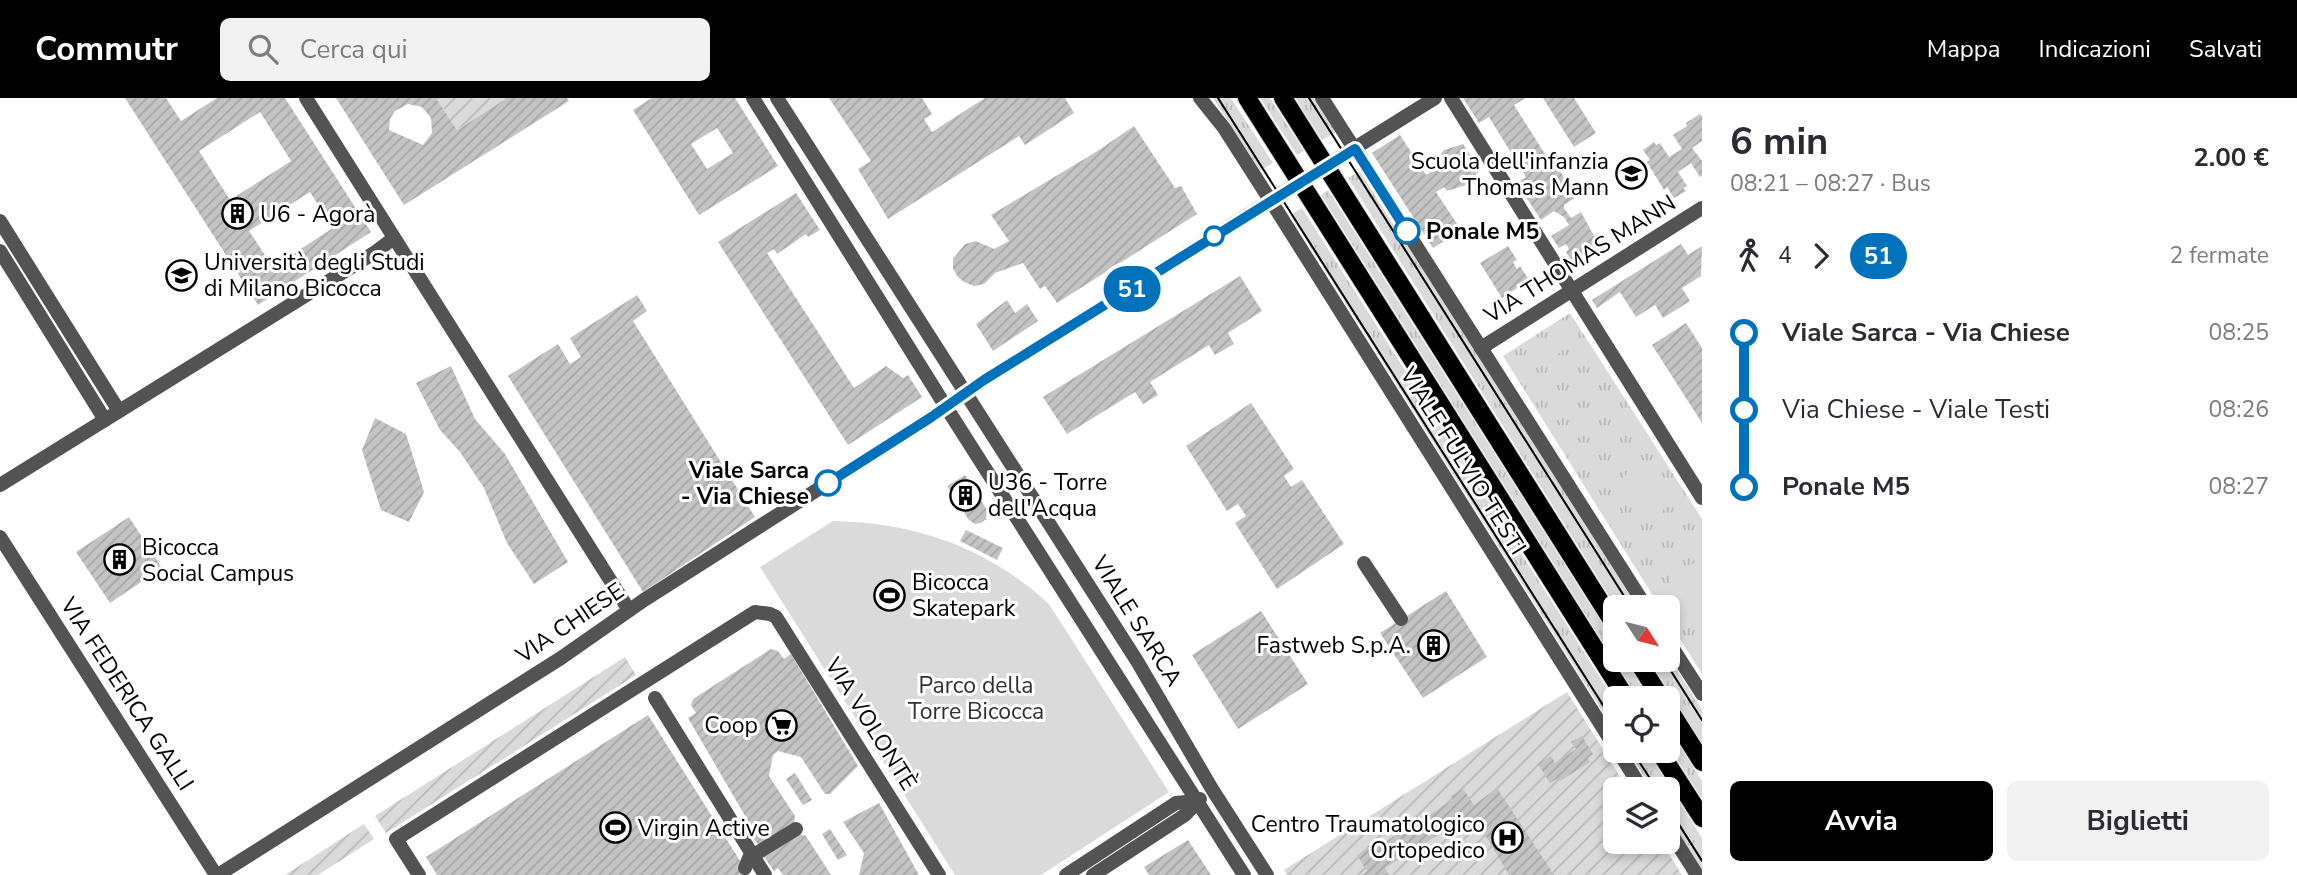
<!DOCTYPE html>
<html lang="it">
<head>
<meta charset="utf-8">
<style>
  body { margin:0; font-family:"Nunito Sans",sans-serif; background:#f2f2f3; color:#2b2b33; height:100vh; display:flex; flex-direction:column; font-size:26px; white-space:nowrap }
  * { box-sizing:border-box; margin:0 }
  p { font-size:23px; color:#7c7c81 }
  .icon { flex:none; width:38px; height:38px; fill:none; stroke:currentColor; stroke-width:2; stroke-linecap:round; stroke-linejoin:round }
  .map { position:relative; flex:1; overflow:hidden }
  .panel { display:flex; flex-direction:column; background:#fff; width:595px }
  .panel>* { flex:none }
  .badge { padding:0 14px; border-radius:23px; font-size:24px; line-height:46px }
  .needle { width:46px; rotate:126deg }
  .tools { position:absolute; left:1603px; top:497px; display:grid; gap:14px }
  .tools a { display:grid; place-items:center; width:77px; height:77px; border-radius:10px; background:#fff; box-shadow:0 4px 10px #0003; font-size:35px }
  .map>.badge { position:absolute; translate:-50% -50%; box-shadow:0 0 0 4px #fff }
  .legs { display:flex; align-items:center; gap:10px; height:77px; padding:0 28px; font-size:23px }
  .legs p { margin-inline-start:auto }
  .headline { display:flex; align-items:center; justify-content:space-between; height:119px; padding:0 28px }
  h1 { font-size:38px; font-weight:700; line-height:52px }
  .action { display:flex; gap:14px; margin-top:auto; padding:14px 28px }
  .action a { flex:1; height:80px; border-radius:10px; background:#000; color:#fff; font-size:28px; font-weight:700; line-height:80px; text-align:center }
  .action a+a { background:#f2f2f3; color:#2b2b33 }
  ul { padding:0 28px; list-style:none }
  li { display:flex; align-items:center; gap:24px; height:77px; font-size:26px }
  li i { display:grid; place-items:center; width:10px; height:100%; margin:0 9px; background:currentColor }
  li i::after { content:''; width:18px; height:18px; margin:-9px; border:5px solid; border-radius:50%; background:#fff }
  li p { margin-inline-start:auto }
  li:first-child i { background:linear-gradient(#0000 50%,currentColor 0) }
  li:last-child i { background:linear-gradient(currentColor 50%,#0000 0) }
  header { display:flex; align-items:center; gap:42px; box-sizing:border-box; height:98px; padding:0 35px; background:#000; color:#fff }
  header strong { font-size:33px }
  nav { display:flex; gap:38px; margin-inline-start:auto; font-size:24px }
  .search { width:490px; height:63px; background:#f2f2f3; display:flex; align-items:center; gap:18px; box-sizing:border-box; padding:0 24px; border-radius:10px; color:#7c7c81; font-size:26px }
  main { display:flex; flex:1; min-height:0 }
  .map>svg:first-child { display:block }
  .grass { fill:url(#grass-tufts) }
  .park { fill:#dadada }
  .garden { fill:url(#garden-furrows) }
  .building { fill:url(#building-hatch); fill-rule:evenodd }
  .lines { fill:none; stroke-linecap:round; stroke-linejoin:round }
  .major-casing { stroke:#dbdbdb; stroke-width:20 }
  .minor { stroke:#535353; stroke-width:14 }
  .major { stroke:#000; stroke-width:18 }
  .tram { stroke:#000; stroke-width:2 }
  .line-1-casing { stroke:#fff; stroke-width:16 }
  .line-1 { stroke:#0072bc; stroke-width:10 }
  .stop-1-dot { fill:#fff; stroke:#0072bc; stroke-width:3.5 }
  .labels { text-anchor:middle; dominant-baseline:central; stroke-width:6; stroke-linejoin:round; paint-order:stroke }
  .poi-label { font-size:23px; fill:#000; stroke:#fff; text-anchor:start }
  .stop-label { font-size:23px; font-weight:bold; fill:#000; stroke:#fff; text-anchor:start }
  .street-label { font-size:23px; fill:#000; stroke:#fff }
  .park-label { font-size:23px; fill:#313131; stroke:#fff }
</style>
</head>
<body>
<header>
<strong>Commutr</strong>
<div class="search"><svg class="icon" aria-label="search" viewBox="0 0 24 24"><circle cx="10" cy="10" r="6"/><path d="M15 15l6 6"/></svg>Cerca qui</div>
<nav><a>Mappa</a><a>Indicazioni</a><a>Salvati</a></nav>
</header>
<main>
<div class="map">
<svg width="1702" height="777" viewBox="0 0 1702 777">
  <defs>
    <pattern id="grass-tufts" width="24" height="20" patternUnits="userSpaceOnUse" patternTransform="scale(1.75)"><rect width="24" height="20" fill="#dadada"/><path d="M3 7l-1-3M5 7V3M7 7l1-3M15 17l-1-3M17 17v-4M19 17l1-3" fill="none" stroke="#b9b9b9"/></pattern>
    <pattern id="garden-furrows" width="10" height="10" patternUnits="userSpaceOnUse" patternTransform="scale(1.75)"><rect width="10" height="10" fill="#dadada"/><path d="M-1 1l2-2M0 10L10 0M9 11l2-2" fill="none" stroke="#b9b9b9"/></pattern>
    <pattern id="building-hatch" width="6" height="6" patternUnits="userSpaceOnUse" patternTransform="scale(1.75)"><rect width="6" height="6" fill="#c3c3c3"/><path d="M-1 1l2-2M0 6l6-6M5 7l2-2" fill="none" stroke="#a6a6a6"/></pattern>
  </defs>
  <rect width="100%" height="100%" fill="#fff"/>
  <g class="grass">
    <polygon points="1213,0 1231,0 1273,65 1260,73"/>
    <polygon points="1260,0 1270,0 1304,53 1297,57"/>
    <polygon points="1295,0 1315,0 1336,34 1322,42"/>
    <polygon points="1363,71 1637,509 1616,509 1348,80"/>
    <polygon points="1328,92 1615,546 1615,562 1625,562 1649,600 1638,600 1321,97"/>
    <polygon points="1302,110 1615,603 1615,633 1290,117"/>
    <polygon points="1570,215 1702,421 1702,576 1668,522 1668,509 1660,509 1503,258"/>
    <polygon points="1668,557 1702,612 1702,646 1649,562 1668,562"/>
    <polygon points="1668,629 1702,683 1702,701 1668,647"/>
    <polygon points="1628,653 1647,653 1702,740 1702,777 1668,716 1668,691 1652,691"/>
  </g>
  <g class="park">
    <polygon points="1559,232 1570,248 1536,269 1526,254"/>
    <polygon points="1647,364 1674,405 1649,421 1623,379"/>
    <path d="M 833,423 C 917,425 986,449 1049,506 L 1169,694 L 1041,777 L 955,777 L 760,469 Z"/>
    <polygon points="1700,461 1702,504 1689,512 1669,481"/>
  </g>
  <g class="garden">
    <polygon points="436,0 507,0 457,32"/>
    <polygon points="625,559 636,577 386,735 375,718"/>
    <polygon points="1567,594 1628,691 1615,691 1615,744 1661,744 1682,777 1287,777 1284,772"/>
    <polygon points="364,726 374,741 318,777 285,777"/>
  </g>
  <g class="building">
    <path d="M 125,0 L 166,0 L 181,23 L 217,0 L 285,0 L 371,134 L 258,207 ZM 260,14 L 291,63 L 230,102 L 199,53 ZM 310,94 L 333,130 L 273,169 L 249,133 Z"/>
    <path d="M 336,0 L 436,0 L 457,32 L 507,0 L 567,0 L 569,3 L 404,107 ZM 408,6 L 422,9 L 431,20 L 432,35 L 423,47 L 389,32 L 390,21 L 395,13 Z"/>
    <path d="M 652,0 L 735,0 L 778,68 L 699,117 L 633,12 ZM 717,30 L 733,55 L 707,71 L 691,46 Z"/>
    <polygon points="829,0 922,0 932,16 924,21 932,34 985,0 1065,0 1074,15 1025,47 1019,38 888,121 858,71 871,63"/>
    <polygon points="1463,0 1526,0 1514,7 1550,64 1553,62 1576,99 1564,107 1564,110 1571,120 1581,114 1594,138 1599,135 1606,147 1590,157 1588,153 1583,156 1587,162 1575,169 1566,154 1569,151 1566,146 1559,150 1551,138 1569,127 1564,119 1554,113 1541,122 1517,85 1526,79 1489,19 1479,25"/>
    <polygon points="1543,0 1574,0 1596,35 1574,49"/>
    <polygon points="1700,16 1702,19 1702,43 1692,50 1702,63 1702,78 1700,79 1691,65 1678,74 1687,88 1683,90 1686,93 1674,100 1667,89 1664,92 1647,64 1650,62 1643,52 1654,44 1656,47 1660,45 1669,59 1682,51 1673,37 1687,28 1686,25"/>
    <polygon points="1134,28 1175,90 1181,88 1197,116 1057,205 1045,188 1040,191 1023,165 995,175 984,186 974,188 964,184 958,179 953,171 953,161 965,146 976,143 994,151 1009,143 991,117 1096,54"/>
    <polygon points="1400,37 1426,77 1434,72 1431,67 1444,52 1463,46 1480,72 1466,87 1447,93 1444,89 1436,94 1461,132 1433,150 1372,55"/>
    <polygon points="796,95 820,132 808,139 806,136 777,156 774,151 767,155 854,290 886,268 903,280 908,277 922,299 848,347 718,144"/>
    <polygon points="1681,146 1688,157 1702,148 1701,178 1682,190 1690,203 1663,220 1655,207 1636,219 1620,194 1597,210 1592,202"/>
    <polygon points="1508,148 1517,162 1513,164 1517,171 1520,168 1529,182 1502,200 1480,165"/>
    <polygon points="1240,178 1262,213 1228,235 1234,246 1215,257 1209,247 1150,284 1158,297 1143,306 1135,294 1067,336 1043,299"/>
    <polygon points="637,197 647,213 633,223 755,419 643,494 508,278 558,246 570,266 581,259 570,240"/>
    <polygon points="1007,202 1015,215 1027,206 1038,223 993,253 976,226"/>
    <polygon points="1686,225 1702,250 1702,325 1652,247"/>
    <polygon points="451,268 475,321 505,356 568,464 534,486 507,445 484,390 460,354 440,332 416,285"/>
    <polygon points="1251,305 1294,371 1284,378 1291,389 1302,382 1344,446 1277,491 1235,425 1246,418 1238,406 1227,413 1186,348"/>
    <polygon points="375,320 406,336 424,394 409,424 381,412 362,352"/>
    <polygon points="965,377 987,412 986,421 981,425 975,426 969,422 947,388"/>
    <polygon points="129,419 162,470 110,505 76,454"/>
    <polygon points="966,432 1003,450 997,462 960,443"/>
    <polygon points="1446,493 1487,559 1423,600 1380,535"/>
    <polygon points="1261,513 1308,586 1238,631 1192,557"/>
    <polygon points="771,551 778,553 784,561 791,556 858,668 830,696 825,696 801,659 778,653 773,657 769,678 795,718 794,727 759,748 747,730 751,728 688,620 696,615 691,607 693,601"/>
    <polygon points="648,617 749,777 437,777 426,759"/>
    <polygon points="1582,638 1593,656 1588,660 1590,664 1560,683 1558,680 1550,685 1538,666 1551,658 1555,665 1576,651 1571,644"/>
    <polygon points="795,675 812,702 803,707 786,681"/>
    <polygon points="1497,690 1554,777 1509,777 1478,725 1468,731 1463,721 1385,770 1389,777 1361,777 1367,773 1357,757 1371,748 1373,751 1453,702 1451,698 1463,691 1474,707"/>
    <polygon points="879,705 919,777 859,777 864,755 843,724"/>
    <polygon points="830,731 847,757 838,762 822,736"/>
    <polygon points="800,736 806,738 831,777 783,777 778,770 774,773 764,759"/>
    <polygon points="1188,742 1211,777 1149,777 1144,769"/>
  </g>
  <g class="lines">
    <defs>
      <g id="major">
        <polyline points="1247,0 1626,600"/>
        <polyline points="1283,0 1615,527"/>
        <polyline points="1637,562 1661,600"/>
        <polyline points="1668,610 1702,664"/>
        <polyline points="1659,653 1702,720"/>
      </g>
    </defs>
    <use href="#major" class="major-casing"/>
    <g class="minor">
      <polyline points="306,0 629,512"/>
      <polyline points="753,0 946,309 1244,777"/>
      <polyline points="777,0 1137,563 1212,691 1267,777"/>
      <polyline points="1200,0 1224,30 1281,119 1615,649"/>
      <polyline points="1322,0 1646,509"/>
      <polyline points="1451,0 1702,400"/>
      <polyline points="1326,68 1435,0"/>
      <polyline points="0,123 119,313"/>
      <polyline points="0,153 105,322"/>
      <polyline points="1481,250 1702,110"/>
      <polyline points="0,387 374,155 394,140"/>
      <polyline points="0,439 216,777"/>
      <polyline points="1364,465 1401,521"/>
      <polyline points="1668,543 1702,596"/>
      <polyline points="655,600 765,777"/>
      <polyline points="1618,653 1642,691"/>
      <polyline points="1668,731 1697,777"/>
      <polyline points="745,770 749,760 796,731"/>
      <polyline points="218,777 561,560 644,502 930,320 984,282 1300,84"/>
      <polyline points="419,777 396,741 755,514 770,516 776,519 939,777"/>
      <polyline points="1066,777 1176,705 1197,703"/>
      <polyline points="1093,777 1185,717 1200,701"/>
    </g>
    <use href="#major" class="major"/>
    <g class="tram">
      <polyline points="1218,0 1615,626"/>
      <polyline points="1309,0 1631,509"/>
      <polyline points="1664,562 1702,622"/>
      <polyline points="1632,653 1657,691"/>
      <polyline points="1668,709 1702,763"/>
    </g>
  </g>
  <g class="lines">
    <defs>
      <polyline id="line-1" points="828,385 930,320 984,282 1355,51 1407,133"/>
    </defs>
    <use href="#line-1" class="line-1-casing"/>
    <use href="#line-1" class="line-1"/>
  </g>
  <defs>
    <symbol id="school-ring" viewBox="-11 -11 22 22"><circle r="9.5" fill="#fff" stroke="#000" stroke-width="1.5"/><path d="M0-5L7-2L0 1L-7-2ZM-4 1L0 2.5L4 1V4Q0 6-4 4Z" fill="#000"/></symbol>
    <symbol id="building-ring" viewBox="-11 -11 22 22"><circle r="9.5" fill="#fff" stroke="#000" stroke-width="1.5"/><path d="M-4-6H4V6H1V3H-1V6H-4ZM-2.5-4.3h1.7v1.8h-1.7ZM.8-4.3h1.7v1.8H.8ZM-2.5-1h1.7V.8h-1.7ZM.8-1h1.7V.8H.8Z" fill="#000"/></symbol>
    <symbol id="university-ring" viewBox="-11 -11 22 22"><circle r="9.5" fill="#fff" stroke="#000" stroke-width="1.5"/><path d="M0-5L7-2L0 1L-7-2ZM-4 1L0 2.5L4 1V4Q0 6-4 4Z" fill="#000"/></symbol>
    <symbol id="stadium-ring" viewBox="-11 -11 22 22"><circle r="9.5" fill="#fff" stroke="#000" stroke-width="1.5"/><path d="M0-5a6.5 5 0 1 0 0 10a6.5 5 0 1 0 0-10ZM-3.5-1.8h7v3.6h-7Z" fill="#000"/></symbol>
    <symbol id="supermarket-ring" viewBox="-11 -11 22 22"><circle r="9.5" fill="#fff" stroke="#000" stroke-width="1.5"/><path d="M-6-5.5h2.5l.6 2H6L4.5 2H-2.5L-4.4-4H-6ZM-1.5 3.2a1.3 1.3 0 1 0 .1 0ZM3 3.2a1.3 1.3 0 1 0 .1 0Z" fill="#000"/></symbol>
    <symbol id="hospital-ring" viewBox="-11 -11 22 22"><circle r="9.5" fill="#fff" stroke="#000" stroke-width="1.5"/><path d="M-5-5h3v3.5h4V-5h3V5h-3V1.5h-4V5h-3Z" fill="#000"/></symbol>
  </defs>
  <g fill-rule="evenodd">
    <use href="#school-ring" x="1614" y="58" width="35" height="35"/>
    <use href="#building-ring" x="220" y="98" width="35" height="35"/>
    <use href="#university-ring" x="164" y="160" width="35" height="35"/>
    <use href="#building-ring" x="948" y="380" width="35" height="35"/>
    <use href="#building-ring" x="102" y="444" width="35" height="35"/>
    <use href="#stadium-ring" x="872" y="480" width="35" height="35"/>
    <use href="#building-ring" x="1416" y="530" width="35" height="35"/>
    <use href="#supermarket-ring" x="764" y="610" width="35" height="35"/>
    <use href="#stadium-ring" x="598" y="712" width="35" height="35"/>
    <use href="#hospital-ring" x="1490" y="722" width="35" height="35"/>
  </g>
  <g class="stop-1-dot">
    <circle cx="1407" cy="133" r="12"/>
    <circle cx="1214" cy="138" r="9"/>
    <circle cx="828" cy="385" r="12"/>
  </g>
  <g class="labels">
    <g class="poi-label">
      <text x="1609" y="63" text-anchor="end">Scuola dell'infanzia<tspan x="1609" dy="26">Thomas Mann</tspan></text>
      <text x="260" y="116">U6 - Agorà</text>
      <text x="204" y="164">Università degli Studi<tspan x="204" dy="26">di Milano Bicocca</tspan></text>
      <text x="988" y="384">U36 - Torre<tspan x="988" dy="26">dell'Acqua</tspan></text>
      <text x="142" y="449">Bicocca<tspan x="142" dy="26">Social Campus</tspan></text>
      <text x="912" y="484">Bicocca<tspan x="912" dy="26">Skatepark</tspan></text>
      <text x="1411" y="547" text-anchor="end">Fastweb S.p.A.</text>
      <text x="758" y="627" text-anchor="end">Coop</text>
      <text x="1485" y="726" text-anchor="end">Centro Traumatologico<tspan x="1485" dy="26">Ortopedico</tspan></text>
      <text x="638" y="730">Virgin Active</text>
    </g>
    <g class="stop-label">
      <text x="1426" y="133">Ponale M5</text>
      <text x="809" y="372" text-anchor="end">Viale Sarca<tspan x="809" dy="26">- Via Chiese</tspan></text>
    </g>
    <g class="street-label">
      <text transform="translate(1580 161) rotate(-32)">VIA THOMAS MANN</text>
      <text transform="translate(1463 363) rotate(58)">VIALE FULVIO TESTI</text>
      <text transform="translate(1137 523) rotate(58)">VIALE SARCA</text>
      <text transform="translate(570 525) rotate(-34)">VIA CHIESE</text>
      <text transform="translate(127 596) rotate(57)">VIA FEDERICA GALLI</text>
      <text transform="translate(871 626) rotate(58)">VIA VOLONTÈ</text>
    </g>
    <g class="park-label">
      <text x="976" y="587">Parco della<tspan x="976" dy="26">Torre Bicocca</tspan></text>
    </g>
  </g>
</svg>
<div class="tools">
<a><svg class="needle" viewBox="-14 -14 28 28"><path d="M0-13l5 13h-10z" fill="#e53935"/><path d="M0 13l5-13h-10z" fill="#7c7c81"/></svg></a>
<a><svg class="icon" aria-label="locate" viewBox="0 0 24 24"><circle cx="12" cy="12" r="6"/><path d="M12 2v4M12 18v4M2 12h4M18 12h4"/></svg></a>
<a><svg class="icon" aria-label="layers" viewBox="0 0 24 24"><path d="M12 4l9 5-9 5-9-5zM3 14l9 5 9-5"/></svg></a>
</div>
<b class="badge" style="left:1132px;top:191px;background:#0072bc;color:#fff">51</b>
</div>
<section class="panel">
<div class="headline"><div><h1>6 min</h1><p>08:21 – 08:27 · Bus</p></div><b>2.00 €</b></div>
<div class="legs"><svg class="icon" aria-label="walk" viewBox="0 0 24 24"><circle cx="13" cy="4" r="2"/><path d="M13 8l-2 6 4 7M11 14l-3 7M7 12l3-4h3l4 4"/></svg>4<svg class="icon" aria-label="forward" viewBox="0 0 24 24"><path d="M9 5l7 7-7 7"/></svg><b class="badge" style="background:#0072bc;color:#fff">51</b><p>2 fermate</p></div>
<ul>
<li><i style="color:#0072bc"></i><b>Viale Sarca - Via Chiese</b><p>08:25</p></li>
<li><i style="color:#0072bc"></i><span>Via Chiese - Viale Testi</span><p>08:26</p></li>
<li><i style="color:#0072bc"></i><b>Ponale M5</b><p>08:27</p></li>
</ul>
<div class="action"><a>Avvia</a><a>Biglietti</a></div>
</section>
</main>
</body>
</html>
